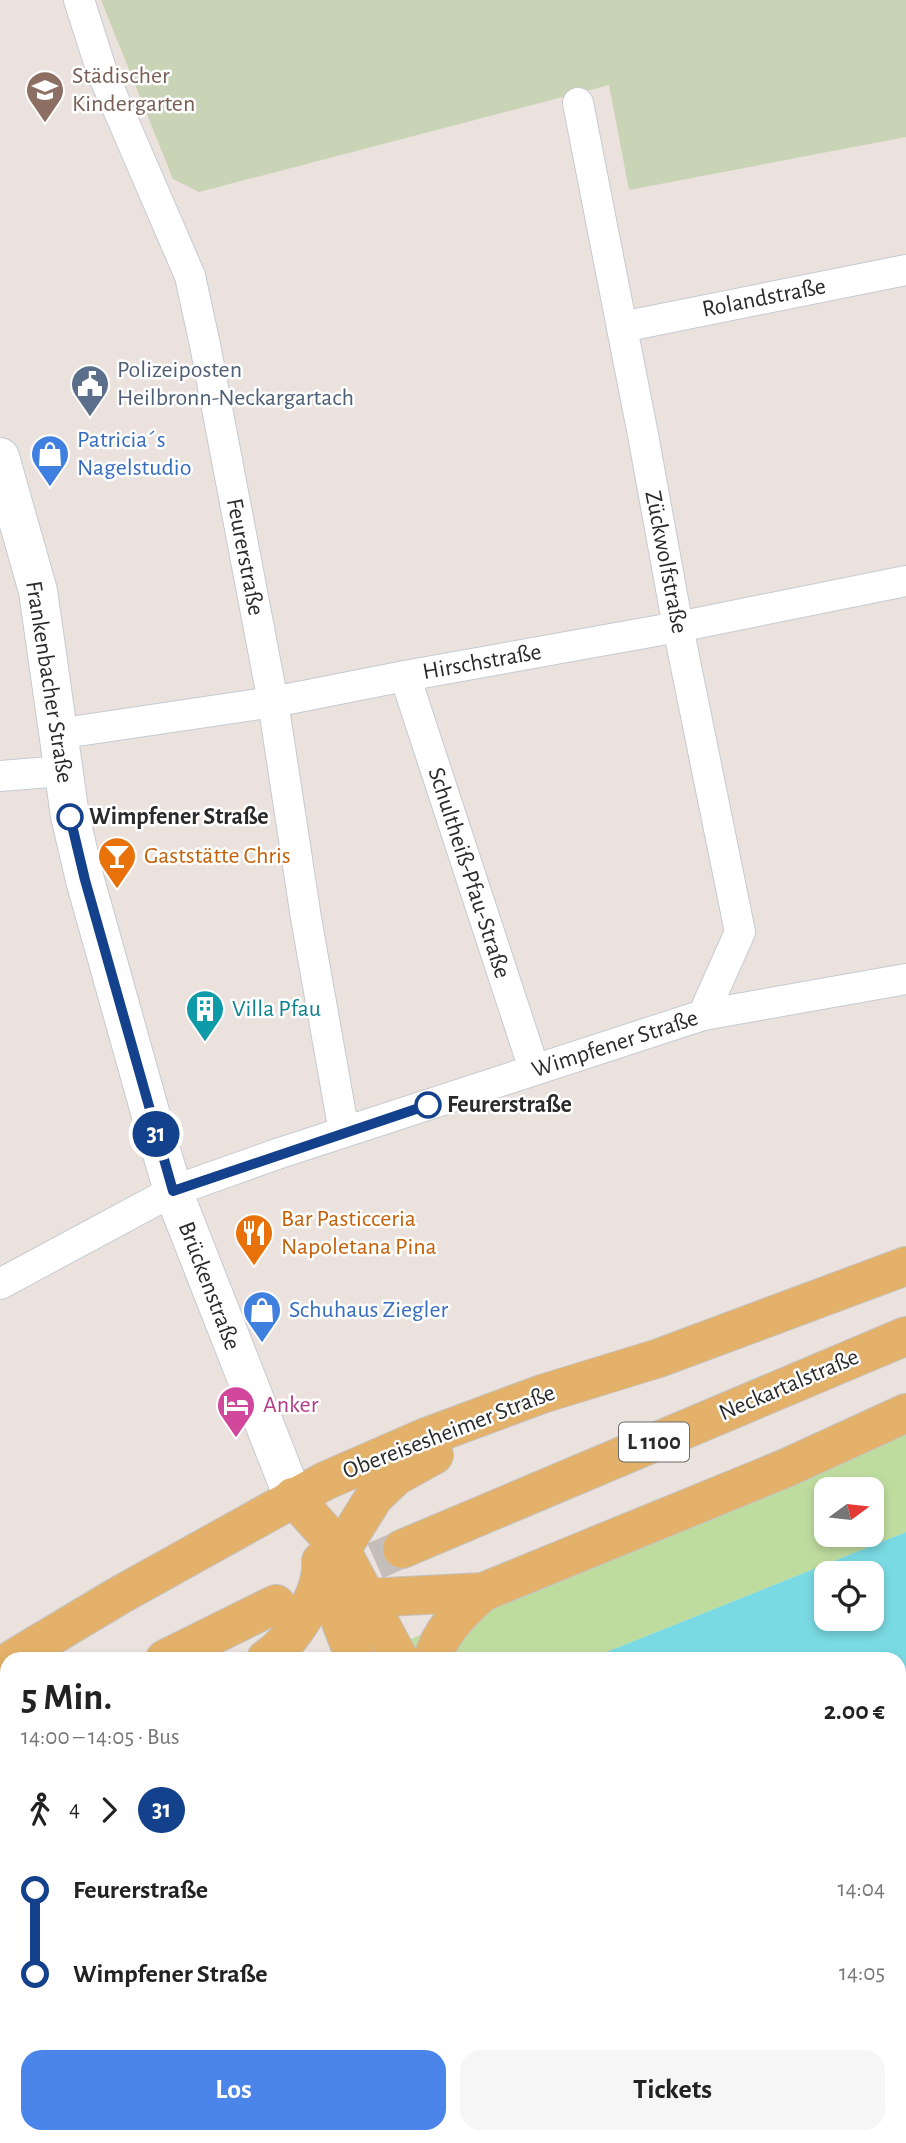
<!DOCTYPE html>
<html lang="de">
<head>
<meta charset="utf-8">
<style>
  body { margin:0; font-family:"Alegreya Sans",sans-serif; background:#f6f6f6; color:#222; height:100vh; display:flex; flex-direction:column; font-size:26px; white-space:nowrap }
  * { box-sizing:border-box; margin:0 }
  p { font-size:23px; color:#767676 }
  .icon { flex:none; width:38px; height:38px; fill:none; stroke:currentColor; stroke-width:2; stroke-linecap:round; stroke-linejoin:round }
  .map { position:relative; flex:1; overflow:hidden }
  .sheet { position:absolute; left:0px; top:1652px; width:906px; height:492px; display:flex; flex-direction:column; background:#fff; border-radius:21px 21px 0 0; box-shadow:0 4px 10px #0003 }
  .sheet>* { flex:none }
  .badge { padding:0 14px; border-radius:23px; font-size:24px; line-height:46px }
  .needle { width:46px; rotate:75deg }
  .buttons { position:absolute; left:814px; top:1477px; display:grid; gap:14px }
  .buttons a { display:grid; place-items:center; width:70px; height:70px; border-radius:14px; background:#fff; box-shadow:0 4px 10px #0003; font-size:35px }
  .map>.badge { position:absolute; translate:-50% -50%; box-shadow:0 0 0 4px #fff }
  .legs { display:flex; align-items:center; gap:10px; height:77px; padding:0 21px; font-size:23px }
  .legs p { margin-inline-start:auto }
  .overview { display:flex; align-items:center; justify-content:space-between; height:119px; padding:0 21px }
  h1 { font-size:38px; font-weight:700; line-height:52px }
  .action { display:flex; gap:14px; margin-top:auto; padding:14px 21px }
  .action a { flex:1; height:80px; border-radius:21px; background:#4c85e9; color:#fff; font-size:28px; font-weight:700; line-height:80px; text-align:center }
  .action a+a { background:#f6f6f6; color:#222 }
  ul { padding:0 21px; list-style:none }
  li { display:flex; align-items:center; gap:24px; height:84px; font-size:26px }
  li i { display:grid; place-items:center; width:10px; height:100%; margin:0 9px; background:currentColor }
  li i::after { content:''; width:18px; height:18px; margin:-9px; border:5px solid; border-radius:50%; background:#fff }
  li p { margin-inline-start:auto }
  li:first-child i { background:linear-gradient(#0000 50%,currentColor 0) }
  li:last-child i { background:linear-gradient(currentColor 50%,#0000 0) }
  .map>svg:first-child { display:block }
  .green { fill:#bfdc9f; fill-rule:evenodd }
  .cemetery { fill:#c9d3b6 }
  .water { fill:#7adae3; fill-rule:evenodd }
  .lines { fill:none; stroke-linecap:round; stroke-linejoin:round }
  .primary-tunnel { stroke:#c4bdb9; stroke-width:38; stroke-dasharray:38 19; stroke-linecap:butt }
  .lane-casing { stroke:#c5cad2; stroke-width:18 }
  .street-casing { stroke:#c5cad2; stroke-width:32 }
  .secondary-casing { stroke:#c5cad2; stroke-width:40 }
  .primary-casing { stroke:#c3c3c3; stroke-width:40 }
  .lane { stroke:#fff; stroke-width:16 }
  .street { stroke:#fff; stroke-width:30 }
  .secondary { stroke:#fff; stroke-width:38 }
  .primary { stroke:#e3b169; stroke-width:38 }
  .line-1-casing { stroke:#fff; stroke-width:16 }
  .line-1 { stroke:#14418b; stroke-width:10 }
  .stop-1-dot { fill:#fff; stroke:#14418b; stroke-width:3.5 }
  .labels { text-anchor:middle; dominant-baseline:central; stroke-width:5; stroke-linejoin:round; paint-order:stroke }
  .shield { fill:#fff; stroke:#6a6a6a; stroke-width:2 }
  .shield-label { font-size:23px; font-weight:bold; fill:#2a2a2a }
  .education-label { font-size:24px; fill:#785e54; stroke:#fff; text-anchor:start }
  .street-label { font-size:24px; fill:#2a2a2a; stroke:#fff }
  .service-label { font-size:24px; fill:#4e5e75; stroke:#fff; text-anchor:start }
  .shop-label { font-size:24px; fill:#366cbe; stroke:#fff; text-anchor:start }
  .stop-label { font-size:24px; font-weight:bold; fill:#2a2a2a; stroke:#fff; text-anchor:start }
  .food-label { font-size:24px; fill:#c56008; stroke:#fff; text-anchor:start }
  .culture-label { font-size:24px; fill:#0d838f; stroke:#fff; text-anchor:start }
  .hotel-label { font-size:24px; fill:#b23c85; stroke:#fff; text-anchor:start }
</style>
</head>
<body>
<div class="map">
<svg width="906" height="2143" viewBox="0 0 906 2143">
  <rect width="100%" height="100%" fill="#ebe2dd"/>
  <g class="green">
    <path d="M 906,1429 L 906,1532 L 589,1659 L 381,1659 L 378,1653 ZM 826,1489 L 872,1489 L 872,1535 L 826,1535 Z"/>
    <polygon points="488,2137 674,2137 661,2143 472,2143"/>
  </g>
  <polygon class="cemetery" points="101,0 906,0 906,137 629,190 609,85 199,192 173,179"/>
  <g class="water">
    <path d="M 906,1532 L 906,1978 L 900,1981 L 900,1659 L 589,1659 ZM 826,1573 L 872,1573 L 872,1619 L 826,1619 Z"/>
    <polygon points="7,1897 7,2137 488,2137 472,2143 0,2143 0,1900"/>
  </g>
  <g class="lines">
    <polyline class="primary-tunnel" points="323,1584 402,1549"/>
    <defs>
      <g id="lane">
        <polyline points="900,2111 906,2107"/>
        <polyline points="839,2143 851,2137"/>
      </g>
      <g id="street">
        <polyline points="79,0 102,72 190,276 205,345 273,702 306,918 344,1132"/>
        <polyline points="578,103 643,435 678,627 740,932 703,1015"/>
        <polyline points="622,327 906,270"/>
        <polyline points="405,676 534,1069"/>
        <polyline points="57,734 273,702 405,676 678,627 906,581"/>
        <polyline points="0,776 62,771"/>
        <polyline points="0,1284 173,1191 277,1154 703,1015 906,979"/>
      </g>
      <polyline id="secondary" points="0,457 38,591 70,816 85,880 152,1119 173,1191 293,1497"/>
      <g id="primary">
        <polyline points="293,1497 341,1550 399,1659"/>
        <polyline points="402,1549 906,1336"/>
        <polyline points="324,1578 355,1659"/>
        <polyline points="348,1599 483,1592"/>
        <polyline points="332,1600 341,1550 374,1497 396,1476 434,1455"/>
        <polyline points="13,1659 120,1595 325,1481 426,1437 542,1394 659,1358 906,1266"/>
        <polyline points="165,1659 276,1604"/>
        <path d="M 266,1659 C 293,1641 323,1594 321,1561"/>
        <path d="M 433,1659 C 439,1632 463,1609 483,1592 L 786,1468 L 906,1413"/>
        <polyline points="0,1742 7,1738"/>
        <polyline points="0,1801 7,1797"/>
        <polyline points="553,2137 556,2143"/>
        <polyline points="600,2137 603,2143"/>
      </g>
    </defs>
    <use href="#lane" class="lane-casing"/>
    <use href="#street" class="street-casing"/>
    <use href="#secondary" class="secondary-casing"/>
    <use href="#primary" class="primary-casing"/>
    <use href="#lane" class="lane"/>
    <use href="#street" class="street"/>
    <use href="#secondary" class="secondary"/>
    <use href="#primary" class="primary"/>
  </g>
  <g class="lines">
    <defs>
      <polyline id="line-1" points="70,817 85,880 173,1191 428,1105"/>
    </defs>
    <use href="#line-1" class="line-1-casing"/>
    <use href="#line-1" class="line-1"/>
  </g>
  <defs>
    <symbol id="school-pin" viewBox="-11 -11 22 30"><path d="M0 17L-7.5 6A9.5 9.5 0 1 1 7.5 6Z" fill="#8d6e63" stroke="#fff"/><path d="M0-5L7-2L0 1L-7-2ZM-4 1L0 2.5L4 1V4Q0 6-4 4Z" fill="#fff"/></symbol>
    <symbol id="civic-pin" viewBox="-11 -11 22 30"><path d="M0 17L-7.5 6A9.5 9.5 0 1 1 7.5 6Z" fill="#5c6f8a" stroke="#fff"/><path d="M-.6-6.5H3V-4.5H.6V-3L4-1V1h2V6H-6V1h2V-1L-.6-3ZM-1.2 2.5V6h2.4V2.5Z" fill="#fff"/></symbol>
    <symbol id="shop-pin" viewBox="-11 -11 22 30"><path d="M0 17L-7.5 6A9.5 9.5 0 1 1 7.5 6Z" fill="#3f7fe0" stroke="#fff"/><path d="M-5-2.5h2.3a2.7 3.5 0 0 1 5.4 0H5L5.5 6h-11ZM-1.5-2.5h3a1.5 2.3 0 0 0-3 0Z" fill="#fff"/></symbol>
    <symbol id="bar-pin" viewBox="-11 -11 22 30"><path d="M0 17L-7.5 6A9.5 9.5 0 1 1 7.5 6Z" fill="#e8710a" stroke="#fff"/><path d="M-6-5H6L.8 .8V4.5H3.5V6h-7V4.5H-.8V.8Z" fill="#fff"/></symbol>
    <symbol id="building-pin" viewBox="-11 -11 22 30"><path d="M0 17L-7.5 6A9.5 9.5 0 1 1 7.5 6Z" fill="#0f9aa8" stroke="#fff"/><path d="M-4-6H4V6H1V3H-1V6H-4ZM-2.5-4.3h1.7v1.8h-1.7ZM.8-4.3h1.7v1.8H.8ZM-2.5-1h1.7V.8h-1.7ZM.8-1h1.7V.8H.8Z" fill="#fff"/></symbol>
    <symbol id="restaurant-pin" viewBox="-11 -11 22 30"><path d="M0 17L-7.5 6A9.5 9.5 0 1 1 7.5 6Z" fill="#e8710a" stroke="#fff"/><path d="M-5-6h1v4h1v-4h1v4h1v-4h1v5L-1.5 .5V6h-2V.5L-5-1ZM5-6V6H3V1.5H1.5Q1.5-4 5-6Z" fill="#fff"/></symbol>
    <symbol id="hotel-pin" viewBox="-11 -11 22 30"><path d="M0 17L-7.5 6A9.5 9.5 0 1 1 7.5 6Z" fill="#d1479c" stroke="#fff"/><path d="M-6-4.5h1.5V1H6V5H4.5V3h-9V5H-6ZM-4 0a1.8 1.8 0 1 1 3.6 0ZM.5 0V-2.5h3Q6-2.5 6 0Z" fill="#fff"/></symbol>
  </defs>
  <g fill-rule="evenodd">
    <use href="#school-pin" x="23" y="68" width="44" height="60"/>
    <use href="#civic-pin" x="68" y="362" width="44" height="60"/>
    <use href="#shop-pin" x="28" y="432" width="44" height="60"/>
    <use href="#bar-pin" x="95" y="834" width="44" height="60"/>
    <use href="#building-pin" x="183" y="987" width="44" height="60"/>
    <use href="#restaurant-pin" x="232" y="1211" width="44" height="60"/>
    <use href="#shop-pin" x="240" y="1288" width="44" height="60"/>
    <use href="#hotel-pin" x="214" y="1383" width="44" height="60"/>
  </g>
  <g class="stop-1-dot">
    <circle cx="70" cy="817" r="12"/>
    <circle cx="428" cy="1105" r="12"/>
  </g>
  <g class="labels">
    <rect class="shield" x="619" y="1422.5" width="70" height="39" rx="5"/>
    <g class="shield-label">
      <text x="654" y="1442">L 1100</text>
    </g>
    <g class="education-label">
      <text x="72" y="76">Städischer<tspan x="72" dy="28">Kindergarten</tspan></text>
    </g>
    <g class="street-label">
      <text transform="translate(764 298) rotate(-11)">Rolandstraße</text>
      <text transform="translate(245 557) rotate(79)">Feurerstraße</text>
      <text transform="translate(666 562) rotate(79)">Zückwolfstraße</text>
      <text transform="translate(482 662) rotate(-10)">Hirschstraße</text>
      <text transform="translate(49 682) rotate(81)">Frankenbacher Straße</text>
      <text transform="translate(469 873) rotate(72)">Schultheiß-Pfau-Straße</text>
      <text transform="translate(615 1044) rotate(-18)">Wimpfener Straße</text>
      <text transform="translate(209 1286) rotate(69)">Brückenstraße</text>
      <text transform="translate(789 1385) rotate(-23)">Neckartalstraße</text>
      <text transform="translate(449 1432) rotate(-21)">Obereisesheimer Straße</text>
    </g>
    <g class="service-label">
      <text x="117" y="370">Polizeiposten<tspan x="117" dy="28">Heilbronn-Neckargartach</tspan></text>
    </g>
    <g class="shop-label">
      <text x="77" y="440">Patricia´s<tspan x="77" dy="28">Nagelstudio</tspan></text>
      <text x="289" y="1310">Schuhaus Ziegler</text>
    </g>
    <g class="stop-label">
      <text x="89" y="817">Wimpfener Straße</text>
      <text x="447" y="1105">Feurerstraße</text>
    </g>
    <g class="food-label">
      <text x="144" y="856">Gaststätte Chris</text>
      <text x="281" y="1219">Bar Pasticceria<tspan x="281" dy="28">Napoletana Pina</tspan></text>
    </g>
    <g class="culture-label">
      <text x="232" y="1009">Villa Pfau</text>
    </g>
    <g class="hotel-label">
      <text x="263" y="1405">Anker</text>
    </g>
  </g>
</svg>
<div class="buttons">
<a><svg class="needle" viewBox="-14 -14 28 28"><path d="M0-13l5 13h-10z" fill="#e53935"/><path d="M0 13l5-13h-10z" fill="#767676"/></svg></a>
<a><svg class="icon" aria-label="locate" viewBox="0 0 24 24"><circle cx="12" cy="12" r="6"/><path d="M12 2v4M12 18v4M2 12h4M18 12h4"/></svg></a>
</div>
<b class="badge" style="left:156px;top:1134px;background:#14418b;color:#fff">31</b>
<section class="sheet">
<div class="overview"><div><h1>5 Min.</h1><p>14:00 – 14:05 · Bus</p></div><b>2.00 €</b></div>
<div class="legs"><svg class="icon" aria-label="walk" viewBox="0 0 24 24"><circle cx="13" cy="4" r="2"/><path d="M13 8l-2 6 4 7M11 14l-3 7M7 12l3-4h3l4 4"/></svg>4<svg class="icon" aria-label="forward" viewBox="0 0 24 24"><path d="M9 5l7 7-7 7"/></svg><b class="badge" style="background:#14418b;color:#fff">31</b></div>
<ul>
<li><i style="color:#14418b"></i><b>Feurerstraße</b><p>14:04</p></li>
<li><i style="color:#14418b"></i><b>Wimpfener Straße</b><p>14:05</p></li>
</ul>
<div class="action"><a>Los</a><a>Tickets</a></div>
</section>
</div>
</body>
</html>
